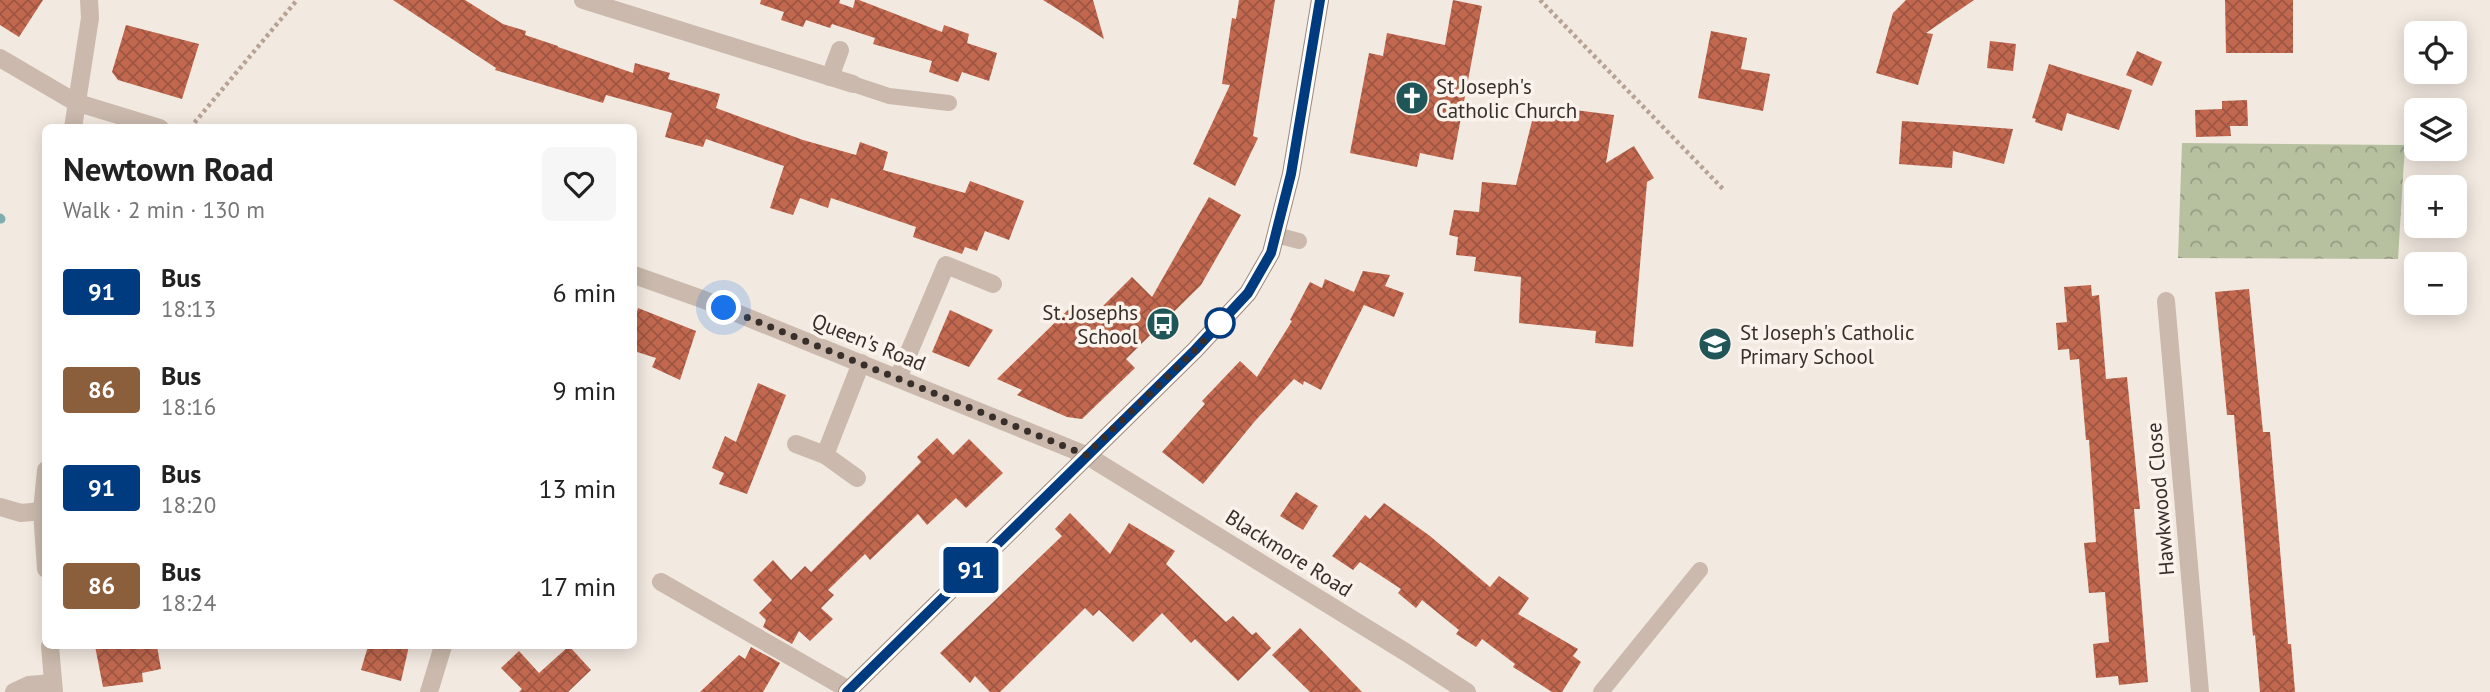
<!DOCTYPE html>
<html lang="en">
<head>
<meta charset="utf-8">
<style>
  body { margin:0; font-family:"PT Sans",sans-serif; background:#f6f6f6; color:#222; height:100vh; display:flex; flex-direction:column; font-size:26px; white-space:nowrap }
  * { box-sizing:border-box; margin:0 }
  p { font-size:23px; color:#767676 }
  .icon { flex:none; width:38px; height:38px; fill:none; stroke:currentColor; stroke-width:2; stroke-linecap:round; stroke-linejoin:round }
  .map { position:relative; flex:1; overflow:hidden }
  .side { position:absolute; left:42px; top:124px; width:595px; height:525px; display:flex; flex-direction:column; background:#fff; border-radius:10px; box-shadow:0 4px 18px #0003 }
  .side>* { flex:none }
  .badge { padding:0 14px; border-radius:5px; font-size:24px; line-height:46px }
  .tools { position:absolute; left:2404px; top:21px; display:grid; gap:14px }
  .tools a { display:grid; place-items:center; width:63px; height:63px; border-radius:10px; background:#fff; box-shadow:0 4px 18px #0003; font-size:35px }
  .you { position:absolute; width:35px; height:35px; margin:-18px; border:5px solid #fff; border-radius:50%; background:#1a73e8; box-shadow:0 0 0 10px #1a73e833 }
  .map>.badge { position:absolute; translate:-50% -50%; box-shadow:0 0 0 4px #fff }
  .round { display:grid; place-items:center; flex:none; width:74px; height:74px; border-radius:10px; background:#f6f6f6 }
  .summary { display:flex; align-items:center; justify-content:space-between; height:119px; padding:0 21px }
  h1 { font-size:33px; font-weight:700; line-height:52px }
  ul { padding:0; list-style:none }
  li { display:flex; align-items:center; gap:21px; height:98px; padding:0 21px }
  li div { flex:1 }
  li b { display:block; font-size:26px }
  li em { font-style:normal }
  li .badge { min-width:77px; font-weight:700; text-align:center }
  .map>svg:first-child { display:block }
  .forest { fill:url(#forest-crowns) }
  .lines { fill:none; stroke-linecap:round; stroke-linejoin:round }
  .stream { stroke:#80adae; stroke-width:9 }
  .building { fill:url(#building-cross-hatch) }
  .path { stroke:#b6a396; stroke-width:4.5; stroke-dasharray:3.5 3.5; stroke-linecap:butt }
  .service { stroke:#cab9ac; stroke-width:16 }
  .minor { stroke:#cab9ac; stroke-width:18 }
  .tertiary { stroke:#cab9ac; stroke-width:18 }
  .secondary { stroke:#9e887d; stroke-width:18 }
  .line-casing { stroke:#fff; stroke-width:16 }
  .line { stroke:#003b80; stroke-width:10 }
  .walk { stroke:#382f2b; stroke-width:7; stroke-dasharray:0 12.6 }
  .stop-dot { fill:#fff; stroke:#003b80; stroke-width:3.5 }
  .labels { text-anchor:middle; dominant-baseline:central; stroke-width:7; stroke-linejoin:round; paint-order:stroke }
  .poi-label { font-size:21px; fill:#382f2b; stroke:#faf3ec; text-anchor:start }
  .street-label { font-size:21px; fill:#382f2b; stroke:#faf3ec }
</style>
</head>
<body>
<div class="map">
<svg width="2490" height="692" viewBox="0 0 2490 692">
  <defs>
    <pattern id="forest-crowns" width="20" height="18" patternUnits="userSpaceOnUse" patternTransform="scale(1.75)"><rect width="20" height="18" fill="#b7c1a0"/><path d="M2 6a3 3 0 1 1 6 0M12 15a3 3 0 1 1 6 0" fill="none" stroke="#969d83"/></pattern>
    <pattern id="building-cross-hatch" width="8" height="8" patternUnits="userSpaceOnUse" patternTransform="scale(1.75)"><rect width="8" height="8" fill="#c1684f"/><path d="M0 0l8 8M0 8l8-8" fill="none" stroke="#9e5642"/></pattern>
  </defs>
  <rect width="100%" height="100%" fill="#f2e9e0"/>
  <polygon class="forest" points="2182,143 2405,145 2398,259 2178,258"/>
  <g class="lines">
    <polyline class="stream" points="0,218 1,219"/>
  </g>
  <g class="building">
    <polygon points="0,0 43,0 19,37 0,25"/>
    <polygon points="393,0 465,0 503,24 526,31 525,35 558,46 558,47 633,73 635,63 670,73 668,79 720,94 716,108 803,140 856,155 860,142 888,152 883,170 965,193 970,181 1024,201 1009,240 985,231 977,251 965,247 962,254 913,237 916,227 831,198 828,208 800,198 793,215 770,208 784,166 706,139 703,147 665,137 672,113 606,95 603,103 495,70 496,68"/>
    <polygon points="761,0 840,0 839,3 853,8 855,0 859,0 942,32 944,25 969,34 967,43 997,53 989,81 962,72 958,82 929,72 932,61 873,44 875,38 832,24 830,28 806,20 803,27 781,20 784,12 760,4"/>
    <polygon points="1043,0 1093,0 1104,39 1080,23"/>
    <polygon points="1239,0 1275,0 1253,136 1258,138 1235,186 1193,164 1230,85 1222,84 1232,18 1236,19"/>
    <polygon points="1453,0 1482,6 1453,160 1420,153 1417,167 1350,153 1369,53 1383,56 1387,33 1445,45"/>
    <polygon points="1906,0 1974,0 1926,33 1933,34 1918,85 1876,73 1893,13"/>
    <polygon points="2225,0 2293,0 2293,53 2226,53"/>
    <polygon points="126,25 199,44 182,99 118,80 112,72"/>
    <polygon points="1711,31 1747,38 1741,69 1770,74 1763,111 1698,98"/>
    <polygon points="1990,41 2016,44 2013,71 1987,68"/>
    <polygon points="2137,51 2162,62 2152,86 2126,75"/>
    <polygon points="2049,64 2132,90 2119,130 2067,113 2062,131 2035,122 2036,119 2032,118"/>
    <polygon points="2247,100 2248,126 2230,126 2231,136 2196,137 2195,110 2222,109 2222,101"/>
    <polygon points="1536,105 1614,115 1606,163 1634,146 1654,178 1647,182 1633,347 1595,343 1596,331 1519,323 1521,277 1474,271 1476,257 1456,255 1458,237 1449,235 1454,210 1479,212 1482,182 1516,185"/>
    <polygon points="1902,121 1974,126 2013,129 2004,164 1953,151 1952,168 1899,164"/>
    <polygon points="1209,197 1241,215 1201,285 1126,359 1135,368 1082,419 1067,417 1017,395 1022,390 997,379 1073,305 1088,321 1132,277 1152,297"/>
    <polygon points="1363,271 1390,275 1385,286 1404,293 1394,317 1364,305 1321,390 1304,381 1303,385 1294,379 1255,421 1203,484 1162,452 1205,404 1202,401 1240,361 1257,377 1292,321 1290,320 1310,282 1322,288 1325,279 1354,292"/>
    <polygon points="2091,285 2092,296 2099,295 2106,379 2127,377 2140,509 2134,509 2148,682 2119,685 2118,676 2096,678 2093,644 2109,642 2105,592 2089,593 2084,543 2096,542 2089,440 2086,440 2079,359 2070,360 2069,349 2058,350 2056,323 2067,322 2064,287"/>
    <polygon points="2249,289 2263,432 2270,432 2288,644 2291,644 2295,692 2260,692 2255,635 2253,636 2234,415 2227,415 2215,292"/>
    <polygon points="638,308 696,331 680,380 652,367 656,358 634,351 634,322"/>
    <polygon points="950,310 993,330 969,367 932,352"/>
    <polygon points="758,383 786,395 747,494 719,484 724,473 712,468 725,436 736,442"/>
    <polygon points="937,438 953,455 969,439 1003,473 966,508 956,498 927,525 918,514 870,560 865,554 828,590 834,595 821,608 833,619 810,641 799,631 792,644 763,627 766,620 759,613 772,600 753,580 773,560 791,580 805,566 811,572 921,462 917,457"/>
    <polygon points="1296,492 1318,506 1303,530 1280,516"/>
    <polygon points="1384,503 1430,536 1490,587 1499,576 1529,598 1518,614 1578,649 1573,656 1581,662 1562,692 1552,692 1513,667 1515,664 1482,639 1476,647 1456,634 1459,630 1422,600 1416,608 1398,593 1401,589 1360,562 1353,570 1332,556 1365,515 1370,519"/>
    <polygon points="1070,513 1110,554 1129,523 1175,551 1166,564 1226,622 1233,616 1252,635 1256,632 1271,648 1238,681 1195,639 1191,643 1162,613 1133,642 1099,610 1093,616 1085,608 1000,692 990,692 975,676 970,683 940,653 1062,536 1055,529"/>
    <polygon points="1300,628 1362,692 1310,692 1272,655"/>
    <polygon points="95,646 157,646 161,669 142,673 143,682 103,687"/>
    <polygon points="368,646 409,646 401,681 361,670"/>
    <polygon points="569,646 591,670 568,692 519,692 522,689 501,668 519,651 539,673"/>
    <polygon points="751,647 780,663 763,692 700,692 739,655 745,659"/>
  </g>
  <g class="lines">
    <g class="path">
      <polyline points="1540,0 1723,189"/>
      <polyline points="190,128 297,0"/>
    </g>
    <g class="service">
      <polyline points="853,84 889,96 949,103"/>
      <polyline points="1276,235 1299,241"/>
      <polyline points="1601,692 1700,570"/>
    </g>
    <g class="minor">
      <polyline points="583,0 853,84"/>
      <polyline points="0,58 75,102 160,128"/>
      <polyline points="830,77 840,50"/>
      <polyline points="634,275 702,299 1086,455 1407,653 1467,692"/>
      <polyline points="2166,301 2200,692"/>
      <polyline points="898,378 946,265 993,284"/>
      <polyline points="796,444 825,455"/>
      <polyline points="857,478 825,455 861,363"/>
      <polyline points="0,507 21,513 42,511"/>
      <polyline points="661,582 849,690"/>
      <polyline points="14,692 29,685 52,683"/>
      <polyline points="429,692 443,646"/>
    </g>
    <g class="tertiary">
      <polyline points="73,128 90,18 89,0"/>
      <polyline points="46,470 42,511 46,569"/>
      <polyline points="50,646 54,692"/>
    </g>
    <polyline class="secondary" points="847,692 1195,350 1248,293 1271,253 1291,174 1320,0"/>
  </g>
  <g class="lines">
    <defs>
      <polyline id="line" points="847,692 1195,350 1248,293 1271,253 1291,174 1320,0"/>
    </defs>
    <use href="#line" class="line-casing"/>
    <use href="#line" class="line"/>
    <polyline class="walk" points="724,308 1086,455 1195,350 1220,323"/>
  </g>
  <defs>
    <symbol id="church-disc" viewBox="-11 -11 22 22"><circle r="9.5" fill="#215658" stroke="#faf3ec"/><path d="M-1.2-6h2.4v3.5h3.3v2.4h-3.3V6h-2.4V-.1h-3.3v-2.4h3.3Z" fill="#fff"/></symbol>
    <symbol id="bus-disc" viewBox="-11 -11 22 22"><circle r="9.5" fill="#215658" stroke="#faf3ec"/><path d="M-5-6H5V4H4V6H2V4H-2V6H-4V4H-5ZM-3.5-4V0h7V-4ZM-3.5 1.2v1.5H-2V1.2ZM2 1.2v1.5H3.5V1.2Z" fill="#fff"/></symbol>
    <symbol id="school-disc" viewBox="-11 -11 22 22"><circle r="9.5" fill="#215658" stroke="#faf3ec"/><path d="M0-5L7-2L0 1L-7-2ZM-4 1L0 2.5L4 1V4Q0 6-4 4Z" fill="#fff"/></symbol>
  </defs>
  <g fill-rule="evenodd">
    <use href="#church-disc" x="1393" y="79" width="38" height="38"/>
    <use href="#bus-disc" x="1144" y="305" width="38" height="38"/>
    <use href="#school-disc" x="1696" y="325" width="38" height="38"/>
  </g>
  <circle class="stop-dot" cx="1220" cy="323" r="14"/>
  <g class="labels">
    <g class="poi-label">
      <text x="1436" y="86">St Joseph's<tspan x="1436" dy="24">Catholic Church</tspan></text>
      <text x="1138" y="312" text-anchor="end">St. Josephs<tspan x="1138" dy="24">School</tspan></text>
      <text x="1740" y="332">St Joseph's Catholic<tspan x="1740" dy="24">Primary School</tspan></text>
    </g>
    <g class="street-label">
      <text transform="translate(869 342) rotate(22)">Queen's Road</text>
      <text transform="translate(2160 499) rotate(-95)">Hawkwood Close</text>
      <text transform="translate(1289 553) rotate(32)">Blackmore Road</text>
    </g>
  </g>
</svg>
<div class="tools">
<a><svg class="icon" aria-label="locate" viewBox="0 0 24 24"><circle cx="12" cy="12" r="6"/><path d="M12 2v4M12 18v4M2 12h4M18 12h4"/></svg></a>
<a><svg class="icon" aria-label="layers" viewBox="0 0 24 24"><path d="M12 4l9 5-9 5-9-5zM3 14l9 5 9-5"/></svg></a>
<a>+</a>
<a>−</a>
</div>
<div class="you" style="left:724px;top:308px"></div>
<b class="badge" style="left:971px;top:570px;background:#003b80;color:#fff">91</b>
<section class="side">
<div class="summary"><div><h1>Newtown Road</h1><p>Walk · 2 min · 130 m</p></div><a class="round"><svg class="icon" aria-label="heart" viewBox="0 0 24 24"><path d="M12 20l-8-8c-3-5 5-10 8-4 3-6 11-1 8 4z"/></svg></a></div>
<ul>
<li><span class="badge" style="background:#003b80;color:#fff">91</span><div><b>Bus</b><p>18:13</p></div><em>6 min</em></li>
<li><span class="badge" style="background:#8b5e3c;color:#fff">86</span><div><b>Bus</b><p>18:16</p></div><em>9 min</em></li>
<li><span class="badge" style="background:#003b80;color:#fff">91</span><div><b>Bus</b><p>18:20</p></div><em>13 min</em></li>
<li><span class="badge" style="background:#8b5e3c;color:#fff">86</span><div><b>Bus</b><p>18:24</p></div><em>17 min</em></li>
</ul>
</section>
</div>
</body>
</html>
